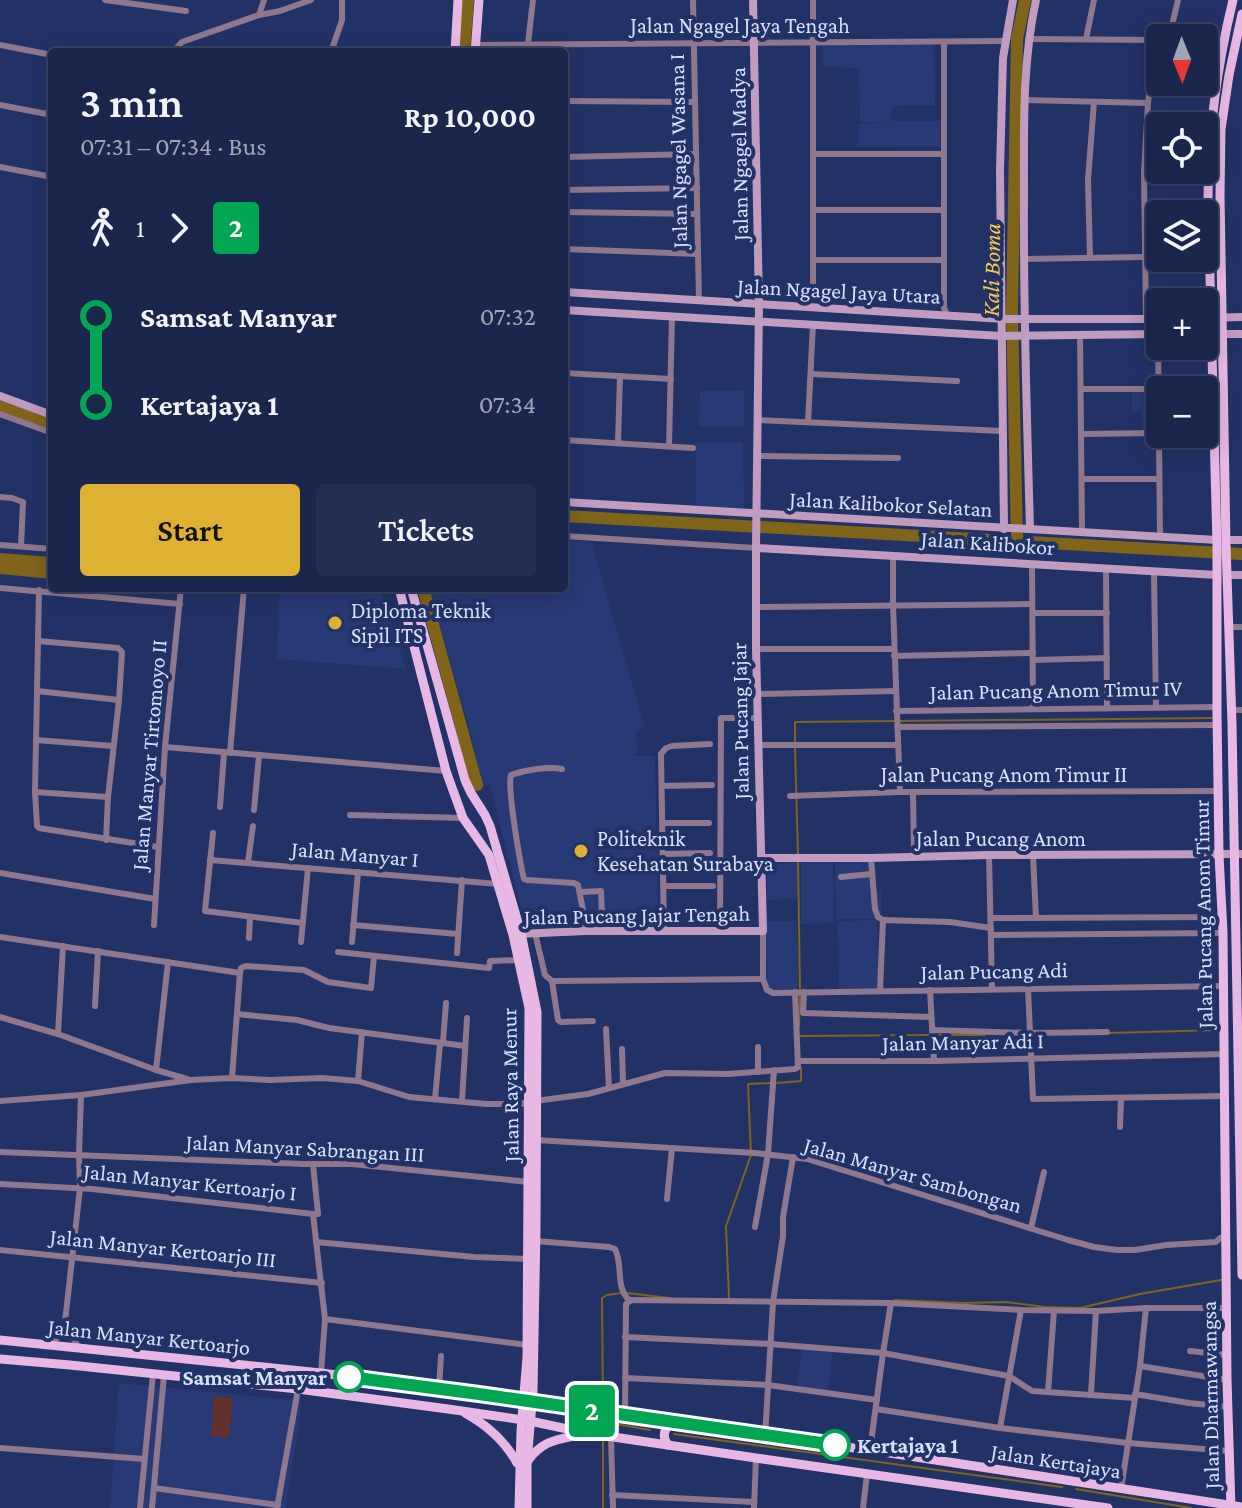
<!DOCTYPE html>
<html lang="en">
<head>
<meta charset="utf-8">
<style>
  body { margin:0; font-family:"Crimson Pro",serif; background:#232e53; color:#f1f3f6; height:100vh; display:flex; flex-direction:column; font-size:30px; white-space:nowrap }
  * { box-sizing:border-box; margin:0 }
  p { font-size:26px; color:#9fa5b5 }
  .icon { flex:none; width:44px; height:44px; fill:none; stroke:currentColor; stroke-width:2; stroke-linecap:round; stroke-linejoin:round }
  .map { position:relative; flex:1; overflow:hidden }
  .details { position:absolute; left:48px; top:48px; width:520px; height:544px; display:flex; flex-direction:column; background:#1a264c; border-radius:8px; box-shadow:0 4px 20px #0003,0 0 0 2px #384364 }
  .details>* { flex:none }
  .badge { padding:0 16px; border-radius:6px; font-size:28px; line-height:52px }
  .needle { width:52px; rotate:179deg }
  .fabs { position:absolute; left:1146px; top:24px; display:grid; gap:16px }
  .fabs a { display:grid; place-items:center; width:72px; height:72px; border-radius:8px; background:#1a264c; box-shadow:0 4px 20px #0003,0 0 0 2px #384364; font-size:40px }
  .map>.badge { position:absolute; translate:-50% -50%; box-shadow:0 0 0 4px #fff }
  .legs { display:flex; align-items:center; gap:12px; height:88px; padding:0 32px; font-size:26px }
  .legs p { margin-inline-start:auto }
  .summary { display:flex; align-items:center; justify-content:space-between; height:136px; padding:0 32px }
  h1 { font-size:44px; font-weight:600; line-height:60px }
  .cta { display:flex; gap:16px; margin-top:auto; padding:16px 32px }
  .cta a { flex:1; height:92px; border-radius:8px; background:#deb133; color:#111; font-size:32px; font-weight:600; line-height:92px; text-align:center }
  .cta a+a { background:#232e53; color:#f1f3f6 }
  ul { padding:0 32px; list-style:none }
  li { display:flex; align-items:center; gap:28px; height:88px; font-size:30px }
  li i { display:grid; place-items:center; width:12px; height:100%; margin:0 10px; background:currentColor }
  li i::after { content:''; width:20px; height:20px; margin:-10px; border:6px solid; border-radius:50%; background:#1a264c }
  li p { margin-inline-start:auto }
  li:first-child i { background:linear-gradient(#0000 50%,currentColor 0) }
  li:last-child i { background:linear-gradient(currentColor 50%,#0000 0) }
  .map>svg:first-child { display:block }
  .built { fill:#283a75 }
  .green { fill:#62312b }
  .water { fill:#7f6419 }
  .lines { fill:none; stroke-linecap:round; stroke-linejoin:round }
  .stream { stroke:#7f6419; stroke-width:2 }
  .river { stroke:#7f6419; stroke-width:12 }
  .street-tunnel { stroke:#3d4c7c; stroke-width:6; stroke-dasharray:6 3; stroke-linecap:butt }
  .street { stroke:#8f788d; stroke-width:6 }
  .secondary { stroke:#c09cbe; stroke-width:8 }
  .primary { stroke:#e7b8e4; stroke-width:9 }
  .line-1-casing { stroke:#fff; stroke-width:18 }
  .line-1 { stroke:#00a651; stroke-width:12 }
  .poi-dot { fill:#deb133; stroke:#223266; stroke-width:3 }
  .stop-1-dot { fill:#fff; stroke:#00a651; stroke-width:4 }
  .labels { text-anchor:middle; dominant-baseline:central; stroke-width:8; stroke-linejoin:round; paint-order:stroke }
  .street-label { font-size:22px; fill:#d5e0fa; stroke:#223266 }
  .poi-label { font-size:22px; fill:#d5e0fa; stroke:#223266; text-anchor:start }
  .stop-label { font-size:22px; font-weight:bold; fill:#d5e0fa; stroke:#223266; text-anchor:end }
  .water-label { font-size:24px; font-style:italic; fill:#f9ca4a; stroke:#223266 }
</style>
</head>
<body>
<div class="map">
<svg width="1242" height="1508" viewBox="0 0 1242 1508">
  <rect width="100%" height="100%" fill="#223266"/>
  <g class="built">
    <polygon points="822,44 924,44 934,45 935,105 892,106 891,121 940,121 940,147 858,146 859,124 889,122 860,122 859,68 823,67"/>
    <polygon points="744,390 744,426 699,426 700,391"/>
    <polygon points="1132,390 1157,390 1158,432 1142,433 1141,411 1132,411"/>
    <polygon points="696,442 743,442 744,508 696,507"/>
    <polygon points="564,541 591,542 645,728 636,732 637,754 627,755 655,756 658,925 525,925 490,785 483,786 471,734 429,588 564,588"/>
    <polygon points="280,588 380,588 406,669 277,659"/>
    <polygon points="801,862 833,862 834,923 801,924"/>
    <polygon points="835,862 872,862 873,890 881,890 881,919 836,919"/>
    <polygon points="783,863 797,863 797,899 767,900 767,870"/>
    <polygon points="877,920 879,989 839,990 838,921"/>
    <polygon points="766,921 797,921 798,993 767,993"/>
    <polygon points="802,1349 833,1351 828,1391 797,1389"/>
    <polygon points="119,1383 302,1401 286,1508 110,1508"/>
  </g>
  <polygon class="green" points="214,1396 233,1398 229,1438 211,1436"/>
  <polygon class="water" points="0,553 52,557 52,579 0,574"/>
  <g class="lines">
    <g class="stream">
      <polyline points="795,742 795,722 1213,718"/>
      <polyline points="795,748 798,854"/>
      <polyline points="798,860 800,990"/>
      <polyline points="799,1026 800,996"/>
      <polyline points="1107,1033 1221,1030"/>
      <polyline points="935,1035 985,1035"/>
      <polyline points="799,1036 929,1035"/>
      <polyline points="777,1083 801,1081 801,1068"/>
      <polyline points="627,1293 669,1298"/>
      <polyline points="729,1298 726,1226 751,1155 748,1084 771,1083"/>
      <polyline points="895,1300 964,1303 1006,1302 1045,1307 1080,1308 1140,1294 1221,1280"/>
      <polyline points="603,1407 602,1298 607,1295 621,1293"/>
      <polyline points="602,1418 602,1431"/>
      <polyline points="604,1422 650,1430"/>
      <polyline points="674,1434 1062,1487"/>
      <polyline points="603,1438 603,1508"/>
      <polyline points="1076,1489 1191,1508"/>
    </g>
    <g class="river">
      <polyline points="464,52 468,0"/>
      <polyline points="0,407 52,425"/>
      <polyline points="564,516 1242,554"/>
      <polyline points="1017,540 1012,310 1017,39 1025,0"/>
      <polyline points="423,588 477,785"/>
    </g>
    <polyline class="street-tunnel" points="813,299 813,284"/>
    <g class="street">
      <polyline points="105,0 186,11"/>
      <polyline points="693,0 699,301"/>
      <polyline points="259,15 264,0"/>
      <polyline points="1169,38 1178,0"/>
      <polyline points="1028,39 1156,40"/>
      <polyline points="1086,39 1094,0"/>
      <polyline points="1204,40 1224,40"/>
      <polyline points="944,42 944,308 947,315"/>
      <polyline points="0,45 52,55"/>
      <polyline points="475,45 1005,41"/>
      <polyline points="173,52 182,42 259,15 280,11 311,0"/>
      <polyline points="331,52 342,20 342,0"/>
      <polyline points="527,52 533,0"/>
      <polyline points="1024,100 1148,103"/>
      <polyline points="564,101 695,102"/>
      <polyline points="0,105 52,115"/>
      <polyline points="814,154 944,154"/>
      <polyline points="564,157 696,154"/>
      <polyline points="0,167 52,177"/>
      <polyline points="564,190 697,188"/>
      <polyline points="813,210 944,210"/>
      <polyline points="564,212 697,214"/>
      <polyline points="564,249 698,254"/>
      <polyline points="1090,257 1088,180 1094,102"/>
      <polyline points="1024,259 1144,257"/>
      <polyline points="813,260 944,260"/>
      <polyline points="813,284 813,0"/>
      <polyline points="1146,319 1144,173 1148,103 1156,40"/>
      <polyline points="1158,334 1160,537"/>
      <polyline points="1080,335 1082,532"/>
      <polyline points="564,373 671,379"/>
      <polyline points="811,374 957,381"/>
      <polyline points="1081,389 1159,389"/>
      <polyline points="0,414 52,433"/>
      <polyline points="757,420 1003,431"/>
      <polyline points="808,422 813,324"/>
      <polyline points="1082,434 1159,433"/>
      <polyline points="564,440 693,448"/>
      <polyline points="618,443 620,376"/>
      <polyline points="669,446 672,316"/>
      <polyline points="757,456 898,458"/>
      <polyline points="1082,479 1159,479"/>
      <polyline points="0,497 12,498 23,502 21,546"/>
      <polyline points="564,536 756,548"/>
      <polyline points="0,545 52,549"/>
      <polyline points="893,556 893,605 900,792"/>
      <polyline points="1032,565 1033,708"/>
      <polyline points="1106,569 1107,707"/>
      <polyline points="1154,571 1156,707"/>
      <polyline points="0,588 180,604"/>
      <polyline points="39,590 35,792 37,826 39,828 158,847"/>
      <polyline points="756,607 1032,604"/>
      <polyline points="1033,613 1107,613"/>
      <polyline points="1229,627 1242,627"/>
      <polyline points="38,641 118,648 122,652 119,700 108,797 106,840"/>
      <polyline points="756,649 894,649"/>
      <polyline points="894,656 1033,653"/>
      <polyline points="1033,660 1107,658"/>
      <polyline points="37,691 119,700"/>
      <polyline points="758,694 896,691"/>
      <polyline points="1232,710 1242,710"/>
      <polyline points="896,711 1217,707"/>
      <polyline points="897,727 1217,725"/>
      <polyline points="36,740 113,746"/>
      <polyline points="759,745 897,745"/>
      <polyline points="165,747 446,771"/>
      <polyline points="230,753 244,588"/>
      <path d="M 562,769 C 548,766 525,770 511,775 C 507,788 520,862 524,879 L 527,880 L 574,883 L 578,885 L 584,915"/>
      <polyline points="662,786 712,785"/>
      <polyline points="35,792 108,797"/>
      <polyline points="913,792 914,856"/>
      <polyline points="790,796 900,792 1218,791"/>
      <polyline points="220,807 224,753"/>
      <polyline points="254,810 259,756"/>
      <polyline points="350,815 463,818"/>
      <polyline points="663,823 709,823"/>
      <polyline points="213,833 205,911 303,923"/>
      <polyline points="663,854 710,853"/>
      <polyline points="989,855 992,989"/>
      <polyline points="1033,855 1036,918"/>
      <polyline points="871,858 875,909 878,917 883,920 880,991"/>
      <polyline points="210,860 498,884"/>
      <polyline points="248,862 253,826"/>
      <polyline points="0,873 155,899"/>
      <polyline points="841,877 871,874"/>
      <polyline points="664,886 713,886"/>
      <polyline points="581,892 601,891 602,915"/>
      <polyline points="991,918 1222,917"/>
      <polyline points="883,920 950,922 991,928"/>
      <polyline points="154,925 165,747 181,588"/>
      <polyline points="353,925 458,934"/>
      <polyline points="720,930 721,718 758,718"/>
      <polyline points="586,931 584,915 664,915"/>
      <polyline points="664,931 661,754 666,748 672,746 710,744"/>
      <polyline points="763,931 763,979 767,990 773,993 1224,986"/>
      <polyline points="535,933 545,975 552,981 763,979"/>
      <polyline points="991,935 1223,933"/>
      <polyline points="0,937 240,973"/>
      <polyline points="249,938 250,917"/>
      <polyline points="301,942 308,868"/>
      <polyline points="352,942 358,872"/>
      <polyline points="338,952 489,968 490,961 519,960"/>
      <polyline points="457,953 462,880"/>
      <polyline points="240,973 241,968 246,966 304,970 328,982 371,988 374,956"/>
      <polyline points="552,981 558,1020 561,1022 593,1021"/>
      <polyline points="1028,988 1033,1099 1225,1096"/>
      <polyline points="930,990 934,1061"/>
      <polyline points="804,992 803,1013 931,1017"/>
      <polyline points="95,1006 98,951"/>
      <polyline points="237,1014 297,1020 329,1028 465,1046"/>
      <polyline points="0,1017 58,1034 156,1070 187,1079"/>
      <polyline points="606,1029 609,1088"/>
      <polyline points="932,1030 1029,1033 1107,1032"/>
      <polyline points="58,1034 63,946"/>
      <polyline points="443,1042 446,1003"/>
      <polyline points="622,1049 623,1083"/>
      <polyline points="798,1061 934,1061 1225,1054"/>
      <polyline points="156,1070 168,962"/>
      <polyline points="758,1072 758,1047"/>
      <polyline points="232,1078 240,973"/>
      <polyline points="358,1081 362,1032"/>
      <polyline points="435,1099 440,1044"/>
      <polyline points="0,1101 81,1095 191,1080 232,1078 270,1080 322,1078 358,1081 409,1097 486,1104 520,1104 535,1101 588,1094 665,1073 728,1074 795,1069 798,1067 795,992"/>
      <polyline points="462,1101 467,1018"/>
      <polyline points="1120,1127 1121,1098"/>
      <polyline points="536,1140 755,1153 807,1159 1068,1240 1094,1247 1117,1250 1135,1250 1166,1245 1216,1242 1220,1238 1226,1236"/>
      <polyline points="0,1152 303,1164 352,1164 529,1182"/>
      <polyline points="0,1184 92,1189 313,1214"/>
      <polyline points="667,1199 672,1148"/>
      <polyline points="313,1214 325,1319 321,1373"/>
      <polyline points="313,1214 318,1214 313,1164"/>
      <polyline points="755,1227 768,1154 774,1070"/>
      <polyline points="1031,1228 1044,1172"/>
      <path d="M 536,1241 L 609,1247 L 615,1249 C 624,1267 614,1286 630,1301"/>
      <polyline points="316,1242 474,1257 528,1259"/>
      <polyline points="0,1250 322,1283"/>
      <polyline points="325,1319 527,1345"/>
      <polyline points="65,1322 78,1347"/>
      <polyline points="625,1337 770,1344 883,1353 1009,1376 1032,1391 1135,1398"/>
      <polyline points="49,1345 56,1339 65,1322 80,1188 79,1154 81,1095"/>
      <polyline points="1190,1351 1227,1355"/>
      <polyline points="1140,1366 1227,1380"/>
      <polyline points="625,1378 768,1385 877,1400"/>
      <polyline points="439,1388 441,1356"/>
      <polyline points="1048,1392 1054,1311"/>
      <polyline points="1091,1394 1096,1311"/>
      <polyline points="1135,1394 1189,1403 1228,1407"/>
      <polyline points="876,1409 1000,1428 1128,1443 1229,1451"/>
      <polyline points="625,1416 626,1304 631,1300 891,1303 1021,1310 1096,1311 1146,1308 1226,1308"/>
      <polyline points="1000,1428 1021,1310"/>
      <polyline points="611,1437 613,1508"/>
      <polyline points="765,1437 773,1302 783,1236 783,1217 793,1157"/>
      <polyline points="0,1448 144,1459"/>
      <polyline points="870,1450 883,1353 891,1303"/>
      <polyline points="154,1488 278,1505"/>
      <polyline points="1121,1489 1140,1366 1146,1308"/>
      <polyline points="612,1495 754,1502"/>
      <polyline points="140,1508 153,1374"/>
      <polyline points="152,1508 164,1375"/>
      <polyline points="277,1508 298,1389"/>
      <polyline points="754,1508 756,1458"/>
      <polyline points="863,1508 867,1474"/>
    </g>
    <g class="secondary">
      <polyline points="564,292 1004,319 1160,319"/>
      <polyline points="564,310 1001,336 1160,334"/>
      <polyline points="1204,318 1242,317"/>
      <polyline points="1204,334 1242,334"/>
      <polyline points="0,396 52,415"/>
      <polyline points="564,502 1217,540"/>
      <polyline points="1004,529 1000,170 1003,58 1013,0"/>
      <path d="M 1030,529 C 1027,417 1023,306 1024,194 C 1024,129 1022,64 1036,0"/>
      <polyline points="1226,540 1242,540"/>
      <polyline points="756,548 1217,575"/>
      <polyline points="1227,575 1242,575"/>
      <polyline points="761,858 871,858 989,855 1242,854"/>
      <polyline points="518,934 586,931 763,931 756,649 756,548 759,305 753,0"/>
    </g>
    <g class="primary">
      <polyline points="1242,14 1229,75 1221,129 1220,196 1226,545 1232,724 1242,1275"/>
      <polyline points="455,52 458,0"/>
      <polyline points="475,52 479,0"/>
      <polyline points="399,588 446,771 463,818 489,855 513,935 529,1008 527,1357 521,1431 519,1508"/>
      <polyline points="411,588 465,780 471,793 485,815 490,826 521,933 537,1012 536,1227 533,1391 527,1462 527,1508"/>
      <polyline points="0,1340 321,1373 439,1388 765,1437 870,1450 1242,1507"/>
      <polyline points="0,1359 70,1365 298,1389 448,1409 530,1421 586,1433 756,1458 1108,1508"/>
      <path d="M 465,1413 C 487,1425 505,1441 517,1463"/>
      <path d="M 668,1445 C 662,1437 663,1429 672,1422"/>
      <path d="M 527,1462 C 543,1439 558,1440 583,1434"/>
      <path d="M 1231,1508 L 1227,1380 L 1223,933 L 1219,855 L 1217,713 L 1217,545 L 1208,201 C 1208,133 1217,66 1233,0"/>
    </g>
  </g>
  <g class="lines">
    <defs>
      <polyline id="line-1" points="349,1377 479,1394 835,1445"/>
    </defs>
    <use href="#line-1" class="line-1-casing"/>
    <use href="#line-1" class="line-1"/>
  </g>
  <g class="poi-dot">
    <circle cx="335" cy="623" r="8"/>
    <circle cx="581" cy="851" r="8"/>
  </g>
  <g class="stop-1-dot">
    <circle cx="349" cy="1377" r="14"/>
    <circle cx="835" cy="1445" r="14"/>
  </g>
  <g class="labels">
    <g class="street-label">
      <text x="740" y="25">Jalan Ngagel Jaya Tengah</text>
      <text transform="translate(678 151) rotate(-91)">Jalan Ngagel Wasana I</text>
      <text transform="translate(739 154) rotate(-91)">Jalan Ngagel Madya</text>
      <text transform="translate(839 291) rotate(3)">Jalan Ngagel Jaya Utara</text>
      <text transform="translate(891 504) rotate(3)">Jalan Kalibokor Selatan</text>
      <text transform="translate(988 543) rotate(4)">Jalan Kalibokor</text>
      <text transform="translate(1056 690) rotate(-1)">Jalan Pucang Anom Timur IV</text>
      <text transform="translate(740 721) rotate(-91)">Jalan Pucang Jajar</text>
      <text transform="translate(149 755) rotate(-85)">Jalan Manyar Tirtomoyo II</text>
      <text x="1004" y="774">Jalan Pucang Anom Timur II</text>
      <text x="1001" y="838">Jalan Pucang Anom</text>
      <text transform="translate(355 854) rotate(5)">Jalan Manyar I</text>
      <text transform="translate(1203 914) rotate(-91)">Jalan Pucang Anom Timur</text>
      <text transform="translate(637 915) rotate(-1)">Jalan Pucang Jajar Tengah</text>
      <text transform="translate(994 971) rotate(-1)">Jalan Pucang Adi</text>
      <text transform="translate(963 1042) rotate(-1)">Jalan Manyar Adi I</text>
      <text transform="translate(510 1085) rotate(-91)">Jalan Raya Menur</text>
      <text transform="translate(305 1148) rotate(3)">Jalan Manyar Sabrangan III</text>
      <text transform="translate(913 1175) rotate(16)">Jalan Manyar Sambongan</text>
      <text transform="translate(190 1182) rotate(6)">Jalan Manyar Kertoarjo I</text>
      <text transform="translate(163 1248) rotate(6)">Jalan Manyar Kertoarjo III</text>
      <text transform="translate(149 1337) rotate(6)">Jalan Manyar Kertoarjo</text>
      <text transform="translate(1210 1395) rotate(-91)">Jalan Dharmawangsa</text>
      <text transform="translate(1056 1461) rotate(9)">Jalan Kertajaya</text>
    </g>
    <g class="poi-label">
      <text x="351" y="610">Diploma Teknik<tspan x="351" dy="25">Sipil ITS</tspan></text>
      <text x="597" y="838">Politeknik<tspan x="597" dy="25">Kesehatan Surabaya</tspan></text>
    </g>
    <g class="stop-label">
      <text x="327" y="1377">Samsat Manyar</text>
      <text x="857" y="1445" text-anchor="start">Kertajaya 1</text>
    </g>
    <g class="water-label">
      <text transform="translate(991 270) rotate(-89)">Kali Boma</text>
    </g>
  </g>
</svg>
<div class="fabs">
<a><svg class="needle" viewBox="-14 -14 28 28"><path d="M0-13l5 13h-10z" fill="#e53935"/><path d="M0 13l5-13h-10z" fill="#9fa5b5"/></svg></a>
<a><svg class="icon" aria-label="locate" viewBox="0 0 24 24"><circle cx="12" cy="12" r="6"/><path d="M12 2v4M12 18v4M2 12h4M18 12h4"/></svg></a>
<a><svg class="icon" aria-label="layers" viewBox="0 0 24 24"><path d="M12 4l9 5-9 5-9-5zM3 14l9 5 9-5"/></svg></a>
<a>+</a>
<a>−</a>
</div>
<b class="badge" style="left:592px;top:1411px;background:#00a651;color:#fff">2</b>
<section class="details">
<div class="summary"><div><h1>3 min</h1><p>07:31 – 07:34 · Bus</p></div><b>Rp 10,000</b></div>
<div class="legs"><svg class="icon" aria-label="walk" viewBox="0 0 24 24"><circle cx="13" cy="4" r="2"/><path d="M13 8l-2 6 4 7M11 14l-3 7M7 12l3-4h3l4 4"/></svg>1<svg class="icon" aria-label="forward" viewBox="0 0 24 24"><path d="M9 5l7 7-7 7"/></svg><b class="badge" style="background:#00a651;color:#fff">2</b></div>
<ul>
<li><i style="color:#00a651"></i><b>Samsat Manyar</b><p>07:32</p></li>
<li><i style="color:#00a651"></i><b>Kertajaya 1</b><p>07:34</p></li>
</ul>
<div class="cta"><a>Start</a><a>Tickets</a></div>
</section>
</div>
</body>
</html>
